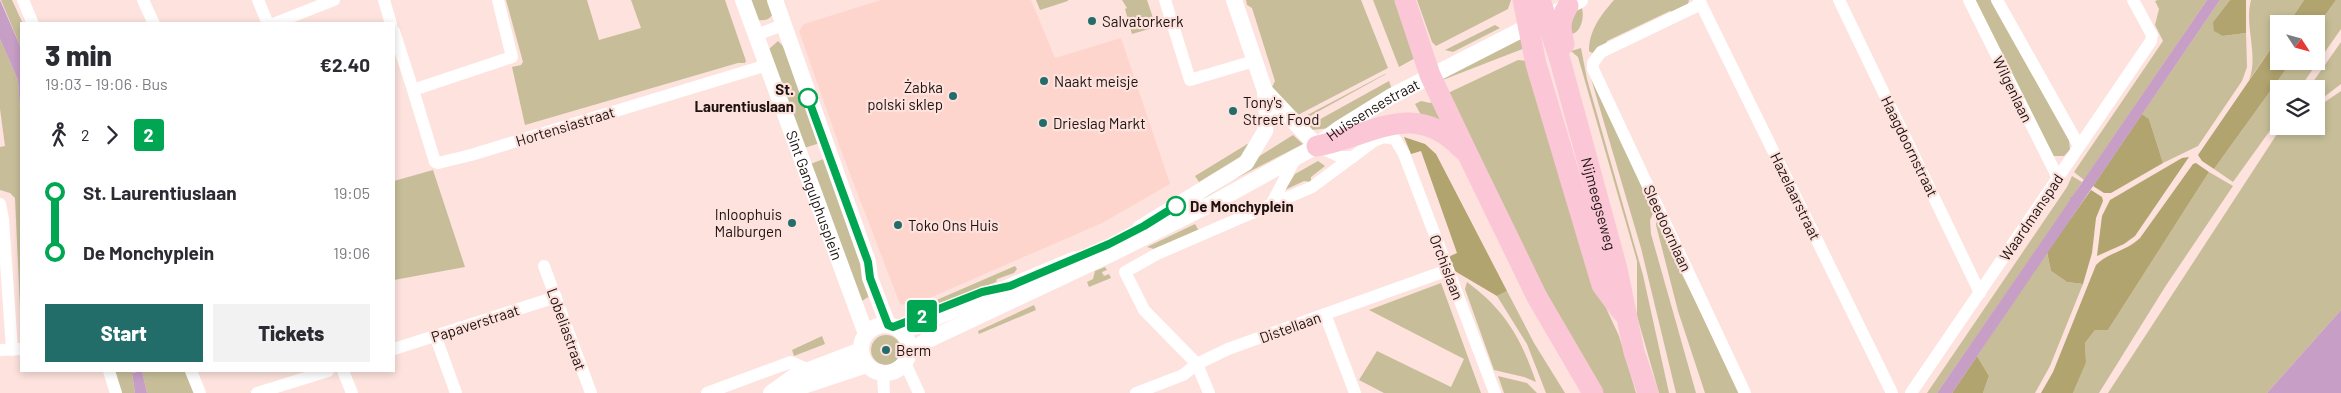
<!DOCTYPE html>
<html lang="en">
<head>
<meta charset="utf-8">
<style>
  body { margin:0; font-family:Barlow,sans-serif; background:#f2f2f3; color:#2b2b33; height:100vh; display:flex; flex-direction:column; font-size:19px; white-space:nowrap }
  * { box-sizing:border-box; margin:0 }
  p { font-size:16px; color:#7c7c81 }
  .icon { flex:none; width:28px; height:28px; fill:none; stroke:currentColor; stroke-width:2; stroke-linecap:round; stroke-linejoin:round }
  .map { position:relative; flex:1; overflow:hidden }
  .side { position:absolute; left:20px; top:22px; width:375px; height:350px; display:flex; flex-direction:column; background:#fff; border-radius:0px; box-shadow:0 2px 8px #0003 }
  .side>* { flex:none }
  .badge { padding:0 10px; border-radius:4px; font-size:18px; line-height:32px }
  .needle { width:32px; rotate:126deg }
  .controls { position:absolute; left:2270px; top:15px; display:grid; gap:10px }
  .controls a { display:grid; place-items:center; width:55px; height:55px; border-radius:0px; background:#fff; box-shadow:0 2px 8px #0003; font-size:25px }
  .map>.badge { position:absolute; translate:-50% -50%; box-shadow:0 0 0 2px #fff }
  .legs { display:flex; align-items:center; gap:8px; height:55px; padding:0 25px; font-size:16px }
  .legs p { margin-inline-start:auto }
  .headline { display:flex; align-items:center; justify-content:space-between; height:85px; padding:0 25px }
  h1 { font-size:28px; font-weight:800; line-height:38px }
  .primary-button { display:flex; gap:10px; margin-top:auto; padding:10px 25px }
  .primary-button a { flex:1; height:58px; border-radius:0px; background:#226d6a; color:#fff; font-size:20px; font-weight:800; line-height:58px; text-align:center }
  .primary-button a+a { background:#f2f2f3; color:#2b2b33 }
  ul { padding:0 25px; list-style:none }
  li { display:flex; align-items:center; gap:18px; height:60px; font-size:19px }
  li i { display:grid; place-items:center; width:8px; height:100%; margin:0 6px; background:currentColor }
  li i::after { content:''; width:12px; height:12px; margin:-6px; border:4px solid; border-radius:50%; background:#fff }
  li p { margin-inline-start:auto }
  li:first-child i { background:linear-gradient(#0000 50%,currentColor 0) }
  li:last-child i { background:linear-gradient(currentColor 50%,#0000 0) }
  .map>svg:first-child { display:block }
  .built { fill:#fed5cd }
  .green { fill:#c7be99 }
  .forest { fill:#b1a46f }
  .water { fill:#c79ec6 }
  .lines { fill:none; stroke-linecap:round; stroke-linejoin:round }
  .minor { stroke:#fff; stroke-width:12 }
  .tertiary { stroke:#fff; stroke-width:16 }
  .primary { stroke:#fbc7d7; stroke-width:21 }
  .line-1-casing { stroke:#fff; stroke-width:11 }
  .line-1 { stroke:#00a651; stroke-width:8 }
  .poi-dot { fill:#226d6a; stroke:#fde2dd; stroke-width:2 }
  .stop-1-dot { fill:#fff; stroke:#00a651; stroke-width:2.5 }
  .labels { text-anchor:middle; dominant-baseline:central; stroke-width:4.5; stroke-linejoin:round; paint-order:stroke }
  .poi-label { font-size:15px; fill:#1e1311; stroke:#fde2dd; text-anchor:start }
  .stop-label { font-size:15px; font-weight:bold; fill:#1e1311; stroke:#fde2dd; text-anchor:end }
  .street-label { font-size:15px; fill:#1e1311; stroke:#fde2dd }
</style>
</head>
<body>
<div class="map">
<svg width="2341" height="393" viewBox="0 0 2341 393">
  <rect width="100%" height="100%" fill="#fde2dd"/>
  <polygon class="built" points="881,0 1031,0 1055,58 1121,38 1170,184 1102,223 911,306 900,304 839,145 799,31 804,24"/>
  <g class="green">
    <polygon points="1,0 12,0 23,24 21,48"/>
    <polygon points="506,0 587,0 599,40 641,28 631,0 725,0 746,61 745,63 738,63 525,125 512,67 521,65 523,62"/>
    <path d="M 746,0 L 771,0 L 774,11 C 771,19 767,21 758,20 Z"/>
    <polygon points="1036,0 1068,0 1068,1 1040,10"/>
    <polygon points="1122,0 1147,0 1156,27 1132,34 1125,9 1127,8"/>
    <polygon points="1246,0 1361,0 1388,68 1294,117 1272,87 1275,81 1252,8 1247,5"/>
    <polygon points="1373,0 1395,0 1417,57 1399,67"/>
    <polygon points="1417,0 1511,0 1508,9 1436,46 1432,42"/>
    <path d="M 1614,0 L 1689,0 L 1688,4 L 1675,13 L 1670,11 L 1607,41 L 1606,46 L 1592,53 L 1589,51 C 1589,30 1601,15 1614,0 Z"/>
    <polygon points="1974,0 1993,0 2069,140 2070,150 2064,156 2053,156"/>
    <polygon points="2158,0 2207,0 2084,180 2074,172 2163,41 2155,25 2159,9 2155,1"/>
    <polygon points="2220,0 2230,0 2213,22 2223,36 2246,33 2247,67 2242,81 2198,146 2163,163 2149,119 2142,114"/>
    <path d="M 2251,0 L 2304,0 L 2288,24 L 2279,24 L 2279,37 L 2249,80 C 2259,55 2244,26 2251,0 Z"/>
    <polygon points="2336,0 2341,0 2341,29 2299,89 2279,89 2279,118 2233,182 2214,169 2292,61 2316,61 2316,28"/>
    <path d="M 1582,8 C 1584,17 1582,31 1572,34 L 1569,25 L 1573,11 Z"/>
    <polygon points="1495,25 1500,28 1453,52 1445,50"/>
    <polygon points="1518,34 1525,48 1440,81 1438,75"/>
    <polygon points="0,39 18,80 21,124 21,330 15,198 10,193 0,190 0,147 5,146 0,109"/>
    <polygon points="778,41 784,47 820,143 801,149 768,50"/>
    <polygon points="2341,42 2341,84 2316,103 2316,89 2308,89"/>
    <polygon points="1581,48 1587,79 1643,275 1669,393 1659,393 1637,316 1637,261 1578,57 1571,51"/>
    <polygon points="1518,60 1529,61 1607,310 1619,336 1636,393 1601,393 1546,295 1448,93"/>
    <polygon points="1386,74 1301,121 1298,120 1385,74"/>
    <polygon points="1590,75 1655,209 1650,220 1651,234 1696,393 1676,393 1641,248"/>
    <polygon points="1389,81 1393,92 1331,128 1311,130 1306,127"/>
    <polygon points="2341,91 2341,310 2267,393 2108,393 2277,134 2292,126 2316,126 2316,108"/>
    <polygon points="1421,101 1430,103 1434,101 1445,122 1421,115 1415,104"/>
    <polygon points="1263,119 1243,155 1199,182 1195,176 1249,143"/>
    <polygon points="1293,135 1303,144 1231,181 1199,202 1258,157"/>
    <polygon points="826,158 857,245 869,299 868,297 859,303 808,165"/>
    <polygon points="1318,161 1325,166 1311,177 1311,182 1304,181 1285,190 1295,174"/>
    <polygon points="433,170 465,267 394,280 394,181"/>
    <polygon points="2209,172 2233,186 2165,287 2099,393 2073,393 2086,363 2085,343 2095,330 2108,330"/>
    <polygon points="2072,176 2082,182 2072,198 1937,393 1927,393 2067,187"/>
    <polygon points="1657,217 1663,224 1660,229 1740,393 1705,393 1678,311 1656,225"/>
    <polygon points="1195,224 1199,231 1154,249 1147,247"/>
    <polygon points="2047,252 2051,271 2067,282 2083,284 2050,366 2035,393 1983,393 1989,376 1977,356"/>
    <polygon points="1015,266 1017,269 1014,273 997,279 996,282 927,310 925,305"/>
    <polygon points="1105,267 1107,270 1102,272 1104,276 1109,274 1111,278 1089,287 1087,282 1093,279 1095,271"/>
    <path d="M 1467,282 C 1505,310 1521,338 1536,382 L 1524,377 L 1494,370 L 1465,289 Z"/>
    <polygon points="1441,283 1481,393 1384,393 1359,380 1377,351 1451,387 1464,359 1369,310"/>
    <polygon points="1507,291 1534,343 1565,393 1546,393 1527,344 1497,296"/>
    <polygon points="1034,305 1036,310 979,334 978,331"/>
    <circle cx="886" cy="350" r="15"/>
    <polygon points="822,336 825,344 794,356 792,350"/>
    <polygon points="115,371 136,371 132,373 135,393 121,393"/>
    <polygon points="142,371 188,371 196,393 147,393"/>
    <polygon points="1498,376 1527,383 1537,393 1504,393"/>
  </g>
  <g class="forest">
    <polygon points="2230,0 2246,0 2246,33 2223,36 2214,31 2213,22"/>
    <polygon points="2304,0 2336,0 2316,28 2316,24 2288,24"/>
    <polygon points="2279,37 2279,61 2292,61 2214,169 2202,161 2198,155"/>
    <polygon points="2142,114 2149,119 2163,163 2111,193 2104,193 2093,186"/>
    <polygon points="1404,137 1425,144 1436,154 1507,291 1497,296 1453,270 1448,257 1457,253 1421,151 1411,154"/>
    <polygon points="2189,157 2135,236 2124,244 2097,256 2102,216 2110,200 2182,158"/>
    <path d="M 2196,163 L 2209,172 L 2108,330 L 2095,330 L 2085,343 L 2086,363 L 2073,393 L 2041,393 L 2053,372 L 2096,265 C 2107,253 2127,251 2140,238 L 2193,164 Z"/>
    <polygon points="2091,190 2102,197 2103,201 2096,218 2092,253 2083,284 2067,282 2051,271 2047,252"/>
    <polygon points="1977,356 1989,376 1983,393 1952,393"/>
  </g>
  <g class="water">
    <polygon points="0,0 21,48 21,124 18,80 0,39"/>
    <polygon points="2207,0 2220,0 1952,393 1937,393 2070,200 2070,197 2072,197"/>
    <polygon points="2341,310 2341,393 2267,393"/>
    <polygon points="142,371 147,393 135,393 132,373"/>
  </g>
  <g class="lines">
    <g class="minor">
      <polyline points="23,0 33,24"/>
      <polyline points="143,0 154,24"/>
      <polyline points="258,0 268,24"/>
      <polyline points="384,0 391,24"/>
      <polyline points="1165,0 1190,80 1254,61"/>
      <polyline points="1699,0 1892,393"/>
      <polyline points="1839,0 1980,293"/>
      <polyline points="1969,0 2058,178"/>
      <polyline points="1997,0 2079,146"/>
      <polyline points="1701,4 1601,52 1593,63 1593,69 1745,393"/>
      <polyline points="273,24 334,0"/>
      <polyline points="394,31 413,90 512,57 498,0"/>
      <polyline points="756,35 783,25"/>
      <polyline points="413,90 435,162 438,163 471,155 767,65"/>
      <polyline points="1317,146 1341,157 1353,157"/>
      <polyline points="0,204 3,219 12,350"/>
      <polyline points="1271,205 1295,159"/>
      <polyline points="544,266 591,393"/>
      <polyline points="1325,314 1355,393"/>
      <polyline points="435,335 456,393"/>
      <polyline points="394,349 556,297"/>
      <polyline points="0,350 21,349"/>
      <polyline points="905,363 919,393"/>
      <polyline points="109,371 116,393"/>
      <polyline points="191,371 200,393"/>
      <polyline points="343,371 352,393"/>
      <polyline points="883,373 884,393"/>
      <polyline points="257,393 328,371"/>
      <polyline points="707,393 791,362 809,370"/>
      <polyline points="1136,393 1183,375 1197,364 1228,349 1448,270"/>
      <polyline points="1209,393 1197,364 1144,310 1125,272 1157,254 1312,187 1374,141 1384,137 1395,139 1404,154 1495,393"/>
      <polyline points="1911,393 2151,41 2152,35 2133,0"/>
    </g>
    <g class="tertiary">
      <path id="s1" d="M 743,0 L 866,334"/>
      <polyline points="775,0 868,262 870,278 888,325"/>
      <polyline points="1265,91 1317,146"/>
      <polyline points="1140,228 1246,163 1265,131 1267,117 1265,91 1234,0"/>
      <circle cx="885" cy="349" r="24"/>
      <polyline points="902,332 1075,259"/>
      <path id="s2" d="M 909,352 L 926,341 L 1113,253 L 1213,203 L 1313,148 L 1340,128 L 1390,97 L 1580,0"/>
      <polyline points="771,393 796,375 861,350"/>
      <polyline points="777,393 791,390 867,365"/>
    </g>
    <g class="primary">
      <polyline points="1405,0 1430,75 1469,157 1537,297 1593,393"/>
      <polyline points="1523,0 1536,64 1602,285 1622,312"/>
      <path id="s3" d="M 1540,0 L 1560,60 L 1617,269 L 1634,352 L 1648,393"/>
      <path d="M 1564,44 C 1560,28 1559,21 1568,6"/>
      <path d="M 1317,146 C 1372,136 1414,98 1462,149"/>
    </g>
  </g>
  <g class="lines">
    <defs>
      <polyline id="line-1" points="808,98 868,262 870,278 888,325 893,327 982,292 1010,286 1109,244 1144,226 1176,206"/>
    </defs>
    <use href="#line-1" class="line-1-casing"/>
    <use href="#line-1" class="line-1"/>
  </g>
  <g class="poi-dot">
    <circle cx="1092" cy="21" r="5"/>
    <circle cx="1044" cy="81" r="5"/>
    <circle cx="953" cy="96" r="5"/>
    <circle cx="1233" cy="111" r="5"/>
    <circle cx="1043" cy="123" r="5"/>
    <circle cx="792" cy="223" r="5"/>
    <circle cx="898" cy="225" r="5"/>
    <circle cx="886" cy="350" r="5"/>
  </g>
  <g class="stop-1-dot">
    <circle cx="808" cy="98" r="9"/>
    <circle cx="1176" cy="206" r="9"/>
  </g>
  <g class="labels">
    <g class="poi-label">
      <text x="1102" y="21">Salvatorkerk</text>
      <text x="1054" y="81">Naakt meisje</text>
      <text x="943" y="87" text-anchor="end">Żabka<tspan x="943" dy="17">polski sklep</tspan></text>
      <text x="1243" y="102">Tony's<tspan x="1243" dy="17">Street Food</tspan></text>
      <text x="1053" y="123">Drieslag Markt</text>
      <text x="782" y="214" text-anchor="end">Inloophuis<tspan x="782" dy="17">Malburgen</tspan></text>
      <text x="908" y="225">Toko Ons Huis</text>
      <text x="896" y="350">Berm</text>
    </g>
    <g class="stop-label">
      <text x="794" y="89">St.<tspan x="794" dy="17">Laurentiuslaan</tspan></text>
      <text x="1190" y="206" text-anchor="start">De Monchyplein</text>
    </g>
    <g class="street-label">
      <text transform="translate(2013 89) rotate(64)">Wilgenlaan</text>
      <text stroke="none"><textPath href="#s2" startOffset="524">Huissensestraat</textPath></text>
      <text transform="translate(565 126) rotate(-17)">Hortensiastraat</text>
      <text transform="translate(1910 146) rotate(64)">Haagdoornstraat</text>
      <text stroke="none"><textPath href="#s1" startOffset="208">Sint Gangulphusplein</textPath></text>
      <text transform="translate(1796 196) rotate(64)">Hazelaarstraat</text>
      <text stroke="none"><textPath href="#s3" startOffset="212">Nijmeegseweg</textPath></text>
      <text transform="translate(2031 217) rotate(-56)">Waardmanspad</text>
      <text transform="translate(1668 228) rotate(65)">Sleedoornlaan</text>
      <text transform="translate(1447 267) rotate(69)">Orchislaan</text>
      <text transform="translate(475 323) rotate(-18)">Papaverstraat</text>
      <text transform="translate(1290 327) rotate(-20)">Distellaan</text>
      <text transform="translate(567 329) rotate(70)">Lobeliastraat</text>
    </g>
  </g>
</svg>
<div class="controls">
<a><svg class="needle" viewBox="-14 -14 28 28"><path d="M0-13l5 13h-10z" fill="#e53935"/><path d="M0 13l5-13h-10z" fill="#7c7c81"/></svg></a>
<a><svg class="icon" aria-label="layers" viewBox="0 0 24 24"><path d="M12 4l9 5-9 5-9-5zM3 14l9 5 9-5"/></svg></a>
</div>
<b class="badge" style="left:922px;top:316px;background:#00a651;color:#fff">2</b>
<section class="side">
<div class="headline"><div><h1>3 min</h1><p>19:03 – 19:06 · Bus</p></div><b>€2.40</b></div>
<div class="legs"><svg class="icon" aria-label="walk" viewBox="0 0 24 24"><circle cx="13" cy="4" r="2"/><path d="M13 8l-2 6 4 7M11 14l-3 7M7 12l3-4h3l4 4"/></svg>2<svg class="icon" aria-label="forward" viewBox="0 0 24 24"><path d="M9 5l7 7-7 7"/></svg><b class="badge" style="background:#00a651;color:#fff">2</b></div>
<ul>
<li><i style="color:#00a651"></i><b>St. Laurentiuslaan</b><p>19:05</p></li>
<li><i style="color:#00a651"></i><b>De Monchyplein</b><p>19:06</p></li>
</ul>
<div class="primary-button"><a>Start</a><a>Tickets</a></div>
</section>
</div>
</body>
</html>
